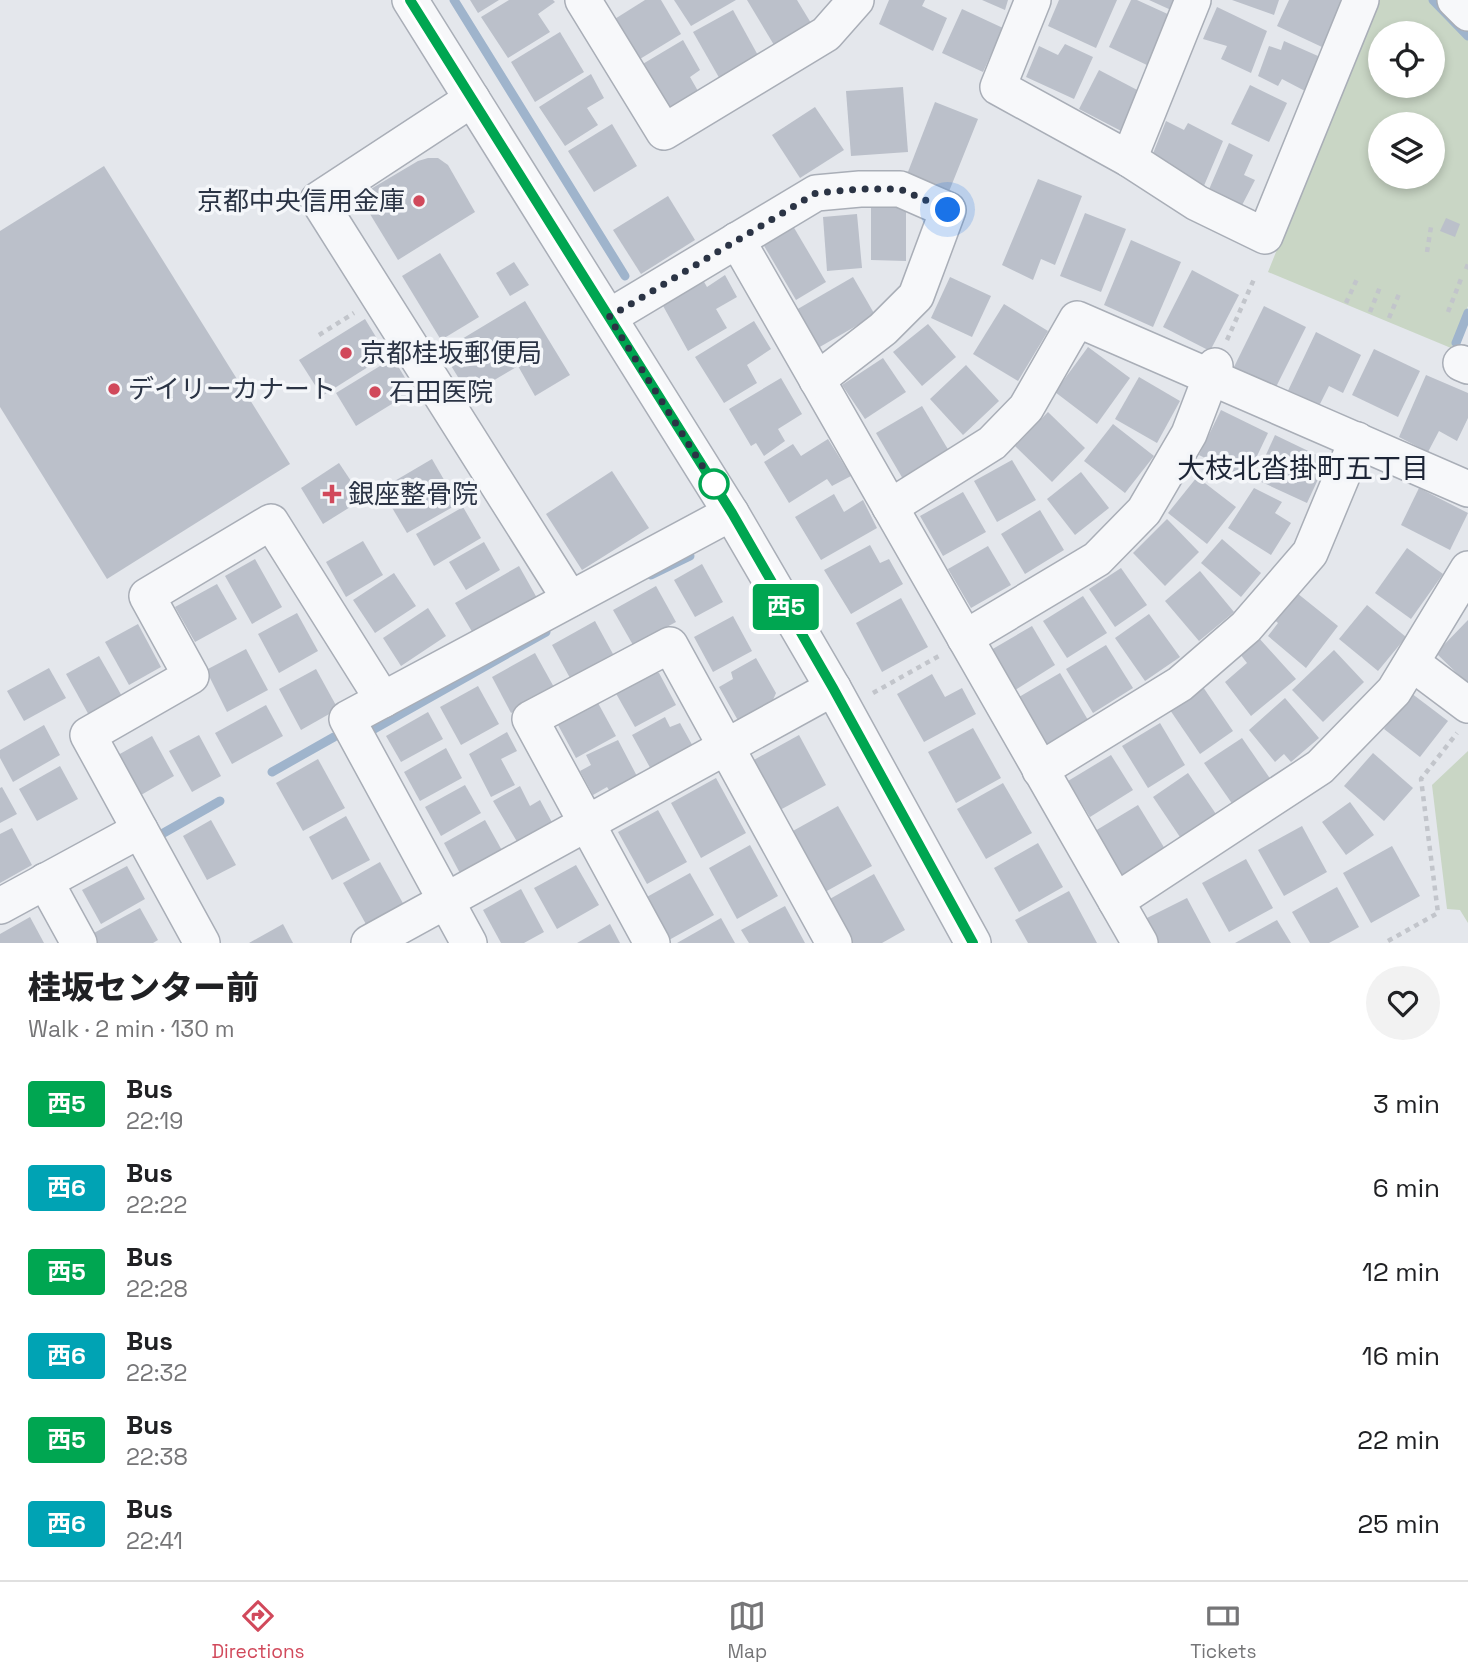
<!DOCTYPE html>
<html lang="en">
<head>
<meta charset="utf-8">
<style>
  body { margin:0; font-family:"Space Grotesk","Noto Sans JP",sans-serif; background:#f2f2f2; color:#202124; height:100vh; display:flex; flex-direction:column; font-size:26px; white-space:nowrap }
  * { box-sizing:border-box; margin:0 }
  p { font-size:23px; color:#757577 }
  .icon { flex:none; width:38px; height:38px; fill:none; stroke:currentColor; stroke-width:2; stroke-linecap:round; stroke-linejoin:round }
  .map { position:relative; height:943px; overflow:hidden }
  .panel { display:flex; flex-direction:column; background:#fff; flex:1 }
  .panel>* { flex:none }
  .badge { padding:0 14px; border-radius:5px; font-size:24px; line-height:46px }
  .buttons { position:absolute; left:1368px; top:21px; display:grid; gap:14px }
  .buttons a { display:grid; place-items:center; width:77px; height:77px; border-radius:50%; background:#fff; box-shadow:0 4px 10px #0003; font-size:35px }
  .you { position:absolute; width:35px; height:35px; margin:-18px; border:5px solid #fff; border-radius:50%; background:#1a73e8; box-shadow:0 0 0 10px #1a73e833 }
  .map>.badge { position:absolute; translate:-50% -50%; box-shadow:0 0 0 4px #fff }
  .round { display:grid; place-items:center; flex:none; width:74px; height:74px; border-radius:37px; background:#f2f2f2 }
  .headline { display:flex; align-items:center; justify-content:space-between; height:119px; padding:0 28px }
  h1 { font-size:33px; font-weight:800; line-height:52px }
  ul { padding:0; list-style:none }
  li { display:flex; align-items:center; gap:21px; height:84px; padding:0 28px }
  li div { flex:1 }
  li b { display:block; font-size:26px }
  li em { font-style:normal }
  li .badge { min-width:77px; font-weight:700; text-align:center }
  .menu { display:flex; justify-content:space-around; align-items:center; height:98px; border-top:2px solid #e0e0e0; background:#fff; font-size:19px; color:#757577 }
  .menu a { display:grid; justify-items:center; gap:4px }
  .menu .active { color:#d1495b }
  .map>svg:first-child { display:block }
  .green { fill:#c9d6c5; fill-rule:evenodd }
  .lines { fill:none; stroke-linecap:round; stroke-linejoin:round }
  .stream { stroke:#9fb4cc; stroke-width:9 }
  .building { fill:#bbc0ca }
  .minor-casing { stroke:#a9aeb7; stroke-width:38 }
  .path { stroke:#c2c5cb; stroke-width:4.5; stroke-dasharray:5 5; stroke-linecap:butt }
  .minor { stroke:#f7f8fa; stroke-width:35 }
  .line-casing { stroke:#fff; stroke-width:16 }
  .line { stroke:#00a651; stroke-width:10 }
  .walk { stroke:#2b3445; stroke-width:7; stroke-dasharray:0 12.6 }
  .poi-dot { fill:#d1495b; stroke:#f4f6f9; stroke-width:2.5 }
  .stop-dot { fill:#fff; stroke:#00a651; stroke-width:3.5 }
  .labels { text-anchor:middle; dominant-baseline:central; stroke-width:7; stroke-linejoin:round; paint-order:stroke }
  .poi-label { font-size:26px; fill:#2b3445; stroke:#f4f6f9; text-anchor:start }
  .neighbourhood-label { font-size:28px; fill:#1d2536; stroke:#f4f6f9 }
</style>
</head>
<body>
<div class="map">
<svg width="1468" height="943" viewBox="0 0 1468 943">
  <rect width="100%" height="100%" fill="#e4e7ec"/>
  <g class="green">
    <path d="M 1377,0 L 1429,0 L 1468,40 L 1468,306 L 1451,348 L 1268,272 ZM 1381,33 L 1433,33 L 1433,86 L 1381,86 ZM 1381,124 L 1433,124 L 1433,177 L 1381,177 Z"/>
    <polygon points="1468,751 1468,923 1460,910 1447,909 1432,785"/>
  </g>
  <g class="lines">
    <g class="stream">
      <polyline points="454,0 625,276"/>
      <polyline points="1433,0 1468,36"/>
      <polyline points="1456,343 1468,313"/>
      <polyline points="651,575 690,556"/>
      <polyline points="374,729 546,632"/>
      <polyline points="272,772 334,737"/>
      <polyline points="160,835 220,801"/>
    </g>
  </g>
  <g class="building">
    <polygon points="470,0 499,0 478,13"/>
    <polygon points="509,0 553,0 555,2 538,14 550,32 508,58 481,17"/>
    <polygon points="645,0 661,0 681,34 635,62 610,22"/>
    <polygon points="674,0 736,0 691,26"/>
    <polygon points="747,0 797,0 814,28 777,50"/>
    <polygon points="889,0 925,0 922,6 947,18 933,51 879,24"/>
    <polygon points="982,0 1008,0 1005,10"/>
    <polygon points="1059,0 1117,0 1096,48 1048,26"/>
    <polygon points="1131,0 1137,0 1172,16 1149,66 1109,47"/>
    <polygon points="1149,0 1175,0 1171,10"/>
    <polygon points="1232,0 1279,0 1274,15"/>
    <polygon points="1289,0 1340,0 1344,2 1322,47 1277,26"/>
    <polygon points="1217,7 1267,31 1251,73 1221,59 1227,46 1203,39"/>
    <polygon points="962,9 1003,28 983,72 942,53"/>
    <polygon points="733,10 760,59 721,81 693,32"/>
    <polygon points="560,32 584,72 535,102 511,62"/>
    <polygon points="683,40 700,70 690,77 698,91 669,110 641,65"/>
    <polygon points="1284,41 1318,56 1305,91 1282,79 1278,86 1258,76 1269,46 1281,50"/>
    <polygon points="1065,44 1093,57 1074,99 1026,77 1039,46 1058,55"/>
    <polygon points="1099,70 1143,93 1123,132 1079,109"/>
    <polygon points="591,74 604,98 587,108 598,125 565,146 539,107"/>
    <polygon points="1250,85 1287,103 1269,142 1231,124"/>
    <polygon points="903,87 908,152 851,156 846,91"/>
    <polygon points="935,102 978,119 948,194 906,177"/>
    <polygon points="815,107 844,150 800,178 772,135"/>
    <polygon points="1166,121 1184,130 1188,123 1223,141 1203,188 1167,169 1170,163 1152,156"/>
    <polygon points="612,124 637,166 594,192 568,151"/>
    <polygon points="1229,143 1253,155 1244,175 1255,180 1239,211 1207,194"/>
    <polygon points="428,158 438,158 448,165 475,212 398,260 359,196 418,161"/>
    <polygon points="104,166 290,464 107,579 0,407 0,231"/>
    <polygon points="1038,179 1082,196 1055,265 1041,259 1033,280 1002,265"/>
    <polygon points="668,196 695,240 641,274 613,230"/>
    <polygon points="871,207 906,207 906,261 871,260"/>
    <polygon points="1085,213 1126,229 1101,292 1060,276"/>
    <polygon points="857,214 862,268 827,271 823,217"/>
    <polygon points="1446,218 1460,224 1455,237 1440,231"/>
    <polygon points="793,226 826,282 796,300 763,244"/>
    <polygon points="1131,240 1181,262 1153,327 1104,305"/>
    <polygon points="440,253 479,317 441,340 402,276"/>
    <polygon points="514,262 529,285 510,296 496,273"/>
    <polygon points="1192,270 1239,295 1210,351 1163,327"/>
    <polygon points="725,275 737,297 716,309 727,328 688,351 662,304 703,280 707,287"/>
    <polygon points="853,277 875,315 818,348 796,310"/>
    <polygon points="950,277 991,296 972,337 931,318"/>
    <polygon points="525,301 570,375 535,396 518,366 469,395 442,351"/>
    <polygon points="1004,304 1048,331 1018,381 973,354"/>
    <polygon points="1264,306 1306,327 1273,393 1231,373"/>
    <polygon points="365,319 387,355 322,396 299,360"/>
    <polygon points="754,321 771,349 747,365 757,383 724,403 695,357"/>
    <polygon points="928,324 956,357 922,386 893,352"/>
    <polygon points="1316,332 1361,355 1343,393 1329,386 1317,410 1285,397"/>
    <polygon points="1088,347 1130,378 1097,424 1055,392"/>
    <polygon points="1374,349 1420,371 1398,417 1352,395"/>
    <polygon points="393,358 413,391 356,426 336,393"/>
    <polygon points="883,358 906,392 865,419 842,385"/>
    <polygon points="966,365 999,401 963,435 930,399"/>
    <polygon points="1426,375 1468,393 1468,418 1457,441 1439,431 1428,452 1399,437"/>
    <polygon points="1139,377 1180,401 1157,443 1115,419"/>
    <polygon points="781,378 802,414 778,429 785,441 764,456 756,443 751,446 729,409"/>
    <polygon points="922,406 949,451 903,479 876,433"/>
    <polygon points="1221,410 1268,433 1246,479 1199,455"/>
    <polygon points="1048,412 1085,448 1052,482 1015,446"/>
    <polygon points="1113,424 1154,456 1125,493 1084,461"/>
    <polygon points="1275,435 1327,460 1307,503 1255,479"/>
    <polygon points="828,439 851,476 832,486 827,479 789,503 764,462 793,444 801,456"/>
    <polygon points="432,459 458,504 407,533 381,489"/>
    <polygon points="1012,460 1036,500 997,522 974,481"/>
    <polygon points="339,463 363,499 323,524 301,488"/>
    <polygon points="612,471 649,528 582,570 546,514"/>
    <polygon points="1081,472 1109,508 1075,535 1047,499"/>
    <polygon points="1197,477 1236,507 1207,544 1168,513"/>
    <polygon points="1254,488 1282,502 1275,513 1291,523 1271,555 1228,528"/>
    <polygon points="1419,488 1468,513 1450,550 1401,525"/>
    <polygon points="963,492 986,532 943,556 920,516"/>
    <polygon points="834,494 844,512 863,500 877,528 821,560 795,517"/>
    <polygon points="463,507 481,538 434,566 416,534"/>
    <polygon points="1040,510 1064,550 1025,574 1001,534"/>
    <polygon points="1167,519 1199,552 1165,586 1133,553"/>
    <polygon points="1222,539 1261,573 1241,597 1201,563"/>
    <polygon points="363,541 383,575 346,597 326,562"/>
    <polygon points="484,542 500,570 466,590 449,562"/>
    <polygon points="870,545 880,563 889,559 903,584 851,614 824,570"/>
    <polygon points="988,546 1011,585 971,608 948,569"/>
    <polygon points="1407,548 1443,574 1411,619 1375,593"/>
    <polygon points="255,559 282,607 252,624 225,576"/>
    <polygon points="702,564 723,602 695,617 674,580"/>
    <polygon points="519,566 537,598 474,635 455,603"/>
    <polygon points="1121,568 1147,605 1115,627 1089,589"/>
    <polygon points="1200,571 1234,612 1199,641 1165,601"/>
    <polygon points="394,573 416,606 375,633 353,600"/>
    <polygon points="217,584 237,619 195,642 175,607"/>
    <polygon points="656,586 676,622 633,645 613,610"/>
    <polygon points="1292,589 1338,626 1306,668 1268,636 1278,623 1270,616"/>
    <polygon points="1083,596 1107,633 1067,658 1043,621"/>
    <polygon points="901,598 928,647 882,672 856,623"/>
    <polygon points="1367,605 1406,637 1378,671 1339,639"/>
    <polygon points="428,608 446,636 401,666 383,638"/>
    <polygon points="297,613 318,651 279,673 258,634"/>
    <polygon points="1149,614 1180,657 1145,681 1115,638"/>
    <polygon points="733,616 752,651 713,672 694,637"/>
    <polygon points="1468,620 1468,684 1436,653"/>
    <polygon points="595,621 613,654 570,678 552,645"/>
    <polygon points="138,624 161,667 129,685 105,642"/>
    <polygon points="1032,626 1055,665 1015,690 991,650"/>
    <polygon points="1258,637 1296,679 1251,716 1225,682 1247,663 1240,654"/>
    <polygon points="1106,645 1133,688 1093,713 1066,669"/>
    <polygon points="246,649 268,690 227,712 206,670"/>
    <polygon points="1334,650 1364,682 1323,722 1292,690"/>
    <polygon points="535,653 555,689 511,713 492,677"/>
    <polygon points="99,656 123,698 90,717 66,674"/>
    <polygon points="756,658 776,693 770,707 740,724 719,687 733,679 731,672"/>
    <polygon points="49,668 66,698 24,721 7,691"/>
    <polygon points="316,669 338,709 301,730 279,689"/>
    <polygon points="647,672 659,673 676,705 635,727 614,690"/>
    <polygon points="1060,673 1088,720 1048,745 1019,697"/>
    <polygon points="932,674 945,697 962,688 976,714 924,742 897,694"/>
    <polygon points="478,686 499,724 461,745 440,707"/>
    <polygon points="1203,687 1233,731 1200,754 1170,710"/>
    <polygon points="1411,693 1448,721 1420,757 1384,729"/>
    <polygon points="1285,698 1319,738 1291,762 1284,754 1275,762 1249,730"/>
    <polygon points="598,703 616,736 576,758 558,725"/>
    <polygon points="266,705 283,736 232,764 215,733"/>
    <polygon points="428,712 443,739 401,762 386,736"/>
    <polygon points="665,717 670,727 680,723 695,750 653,773 632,735"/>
    <polygon points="1160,723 1185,765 1148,788 1122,746"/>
    <polygon points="44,725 60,755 13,782 0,758 0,750"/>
    <polygon points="973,728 1001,778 956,803 928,752"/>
    <polygon points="507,732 517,751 501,759 515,785 491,797 469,754"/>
    <polygon points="199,735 221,776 192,792 169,751"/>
    <polygon points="799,735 826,785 780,810 752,761"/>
    <polygon points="152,736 174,776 141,795 118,755"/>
    <polygon points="1242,738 1271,780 1233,805 1204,763"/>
    <polygon points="618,740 639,780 613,796 607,787 593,795 580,771 591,765 586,755"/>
    <polygon points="446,748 462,778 420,801 404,772"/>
    <polygon points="1373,753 1413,788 1384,821 1344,786"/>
    <polygon points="1111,755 1133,790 1090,817 1068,781"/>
    <polygon points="318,759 345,808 303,831 276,783"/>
    <polygon points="60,766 78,799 37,821 19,789"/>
    <polygon points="1188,773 1218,817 1182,840 1153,797"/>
    <polygon points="716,778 746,833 701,858 671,803"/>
    <polygon points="1003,783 1032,833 986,859 957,809"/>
    <polygon points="465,785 481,813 441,836 425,807"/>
    <polygon points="520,786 530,806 540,800 554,826 519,845 493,801"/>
    <polygon points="2,787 17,814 0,823 0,788"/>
    <polygon points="1350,802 1374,835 1346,855 1322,822"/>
    <polygon points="1138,805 1165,849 1122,875 1095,831"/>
    <polygon points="838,806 872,866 825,892 791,832"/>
    <polygon points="658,810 687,862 647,884 618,832"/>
    <polygon points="346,816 370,860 332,880 309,837"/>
    <polygon points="211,820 236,865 207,880 183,836"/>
    <polygon points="485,820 504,854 462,877 444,843"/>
    <polygon points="1302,826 1327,872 1284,896 1258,850"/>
    <polygon points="12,828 32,865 0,883 0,834"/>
    <polygon points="1038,843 1063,887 1019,912 994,868"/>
    <polygon points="750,845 778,896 737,919 709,868"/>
    <polygon points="1392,846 1420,896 1371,923 1343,873"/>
    <polygon points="1246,859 1273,908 1229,932 1202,883"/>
    <polygon points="380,862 404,905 367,926 343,883"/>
    <polygon points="576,865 599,905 557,929 534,888"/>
    <polygon points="127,866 145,899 101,924 82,890"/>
    <polygon points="690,873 714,915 669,940 645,898"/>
    <polygon points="874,874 905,930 882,943 852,943 828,900"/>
    <polygon points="1337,887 1359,927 1329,943 1310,943 1292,912"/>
    <polygon points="521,889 544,932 524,943 501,943 483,910"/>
    <polygon points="1069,891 1097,943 1028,943 1015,920"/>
    <polygon points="1187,898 1211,943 1157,943 1145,919"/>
    <polygon points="785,906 805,943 749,943 741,930"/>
    <polygon points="140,908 158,940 153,943 97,943 92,934"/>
    <polygon points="30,917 44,943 0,943 0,934"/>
    <polygon points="721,918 735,943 677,943"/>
    <polygon points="1277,920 1291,943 1235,943"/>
    <polygon points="283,924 293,943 249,943"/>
    <polygon points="610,924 620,943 577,943"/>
  </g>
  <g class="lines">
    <defs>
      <g id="minor">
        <polyline points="410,0 731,513 833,688 973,943"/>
        <polyline points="583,0 664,132 826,34 856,0"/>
        <polyline points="1033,0 998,87 1129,159 1197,203 1265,236 1361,0"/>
        <polyline points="1455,0 1468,13"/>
        <polyline points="472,99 318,200 570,599"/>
        <polyline points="1129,159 1193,0"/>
        <polyline points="737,240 1140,943"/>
        <polyline points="609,317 816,193 860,189 900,189 948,210 916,296 883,329 817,380"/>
        <polyline points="1461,363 1468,366"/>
        <polyline points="890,507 992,443 1026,408 1077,319 1468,489"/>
        <polyline points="965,638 1097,559 1144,511 1189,434 1215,366"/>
        <polyline points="1412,663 1468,705"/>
        <polyline points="1040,770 1180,684 1246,627 1310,553 1357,440"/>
        <polyline points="45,881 79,943"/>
        <polyline points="1116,901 1320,767 1394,691 1468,569"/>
        <polyline points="0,906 140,830"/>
        <polyline points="202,943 88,735 191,676 147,596 271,522 383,700"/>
        <polyline points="369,943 833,688"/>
        <polyline points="469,943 347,719 731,513"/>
        <polyline points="652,943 530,719 670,645 834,943"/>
      </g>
    </defs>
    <use href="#minor" class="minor-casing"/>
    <g class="path">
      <polyline points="1427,252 1431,227"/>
      <polyline points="1466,269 1468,264"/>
      <polyline points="1346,303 1357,279"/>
      <polyline points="1370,312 1380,287"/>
      <polyline points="1448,312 1461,279"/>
      <polyline points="1389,318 1399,294"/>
      <polyline points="319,335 354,313"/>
      <polyline points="1227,340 1255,277"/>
      <polyline points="873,693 939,656"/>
      <polyline points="1388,941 1438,913 1421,779 1457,733"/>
    </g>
    <use href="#minor" class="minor"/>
  </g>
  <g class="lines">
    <defs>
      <polyline id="line" points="410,0 732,513 833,688 973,943"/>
    </defs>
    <use href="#line" class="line-casing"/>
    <use href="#line" class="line"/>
    <polyline class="walk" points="714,484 718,491 609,317 816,193 860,189 900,189 948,210"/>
  </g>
  <g class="poi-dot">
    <circle cx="419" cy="201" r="7"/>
    <circle cx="346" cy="353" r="7"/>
    <circle cx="114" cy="389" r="7"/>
    <circle cx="375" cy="392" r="7"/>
    <path d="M328.5 483.5h7v7h7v7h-7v7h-7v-7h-7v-7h7z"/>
  </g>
  <circle class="stop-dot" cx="714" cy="484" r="14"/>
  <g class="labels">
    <g class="poi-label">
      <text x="405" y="201" text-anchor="end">京都中央信用金庫</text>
      <text x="360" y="353">京都桂坂郵便局</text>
      <text x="128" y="389">デイリーカナート</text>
      <text x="389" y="392">石田医院</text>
      <text x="348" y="494">銀座整骨院</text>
    </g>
    <g class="neighbourhood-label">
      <text x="1303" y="468">大枝北沓掛町五丁目</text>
    </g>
  </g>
</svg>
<div class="buttons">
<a><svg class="icon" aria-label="locate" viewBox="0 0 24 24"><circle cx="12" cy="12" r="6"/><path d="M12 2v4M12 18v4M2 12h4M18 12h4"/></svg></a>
<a><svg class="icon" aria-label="layers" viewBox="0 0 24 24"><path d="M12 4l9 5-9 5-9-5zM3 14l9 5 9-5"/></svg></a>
</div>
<div class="you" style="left:948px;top:210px"></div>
<b class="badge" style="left:786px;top:607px;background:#00a651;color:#fff">西5</b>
</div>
<section class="panel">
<div class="headline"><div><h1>桂坂センター前</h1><p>Walk · 2 min · 130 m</p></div><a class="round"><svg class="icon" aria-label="heart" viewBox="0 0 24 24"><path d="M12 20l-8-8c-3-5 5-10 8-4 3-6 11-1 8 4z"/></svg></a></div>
<ul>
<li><span class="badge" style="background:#00a651;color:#fff">西5</span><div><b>Bus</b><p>22:19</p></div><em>3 min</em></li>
<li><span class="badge" style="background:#00a3b4;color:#fff">西6</span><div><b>Bus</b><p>22:22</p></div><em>6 min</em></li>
<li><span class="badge" style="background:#00a651;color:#fff">西5</span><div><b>Bus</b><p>22:28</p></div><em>12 min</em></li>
<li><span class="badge" style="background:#00a3b4;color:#fff">西6</span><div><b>Bus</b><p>22:32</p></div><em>16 min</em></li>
<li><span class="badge" style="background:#00a651;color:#fff">西5</span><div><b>Bus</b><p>22:38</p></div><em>22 min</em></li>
<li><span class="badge" style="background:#00a3b4;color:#fff">西6</span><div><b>Bus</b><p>22:41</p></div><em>25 min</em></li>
</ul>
</section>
<nav class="menu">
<a class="active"><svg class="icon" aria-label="directions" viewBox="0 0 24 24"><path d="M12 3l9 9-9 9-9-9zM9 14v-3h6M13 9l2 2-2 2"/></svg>Directions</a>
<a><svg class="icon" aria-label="map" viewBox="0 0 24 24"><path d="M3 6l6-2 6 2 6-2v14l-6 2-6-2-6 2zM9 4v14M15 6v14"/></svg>Map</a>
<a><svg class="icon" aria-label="tickets" viewBox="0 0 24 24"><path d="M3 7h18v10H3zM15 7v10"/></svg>Tickets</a>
</nav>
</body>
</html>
